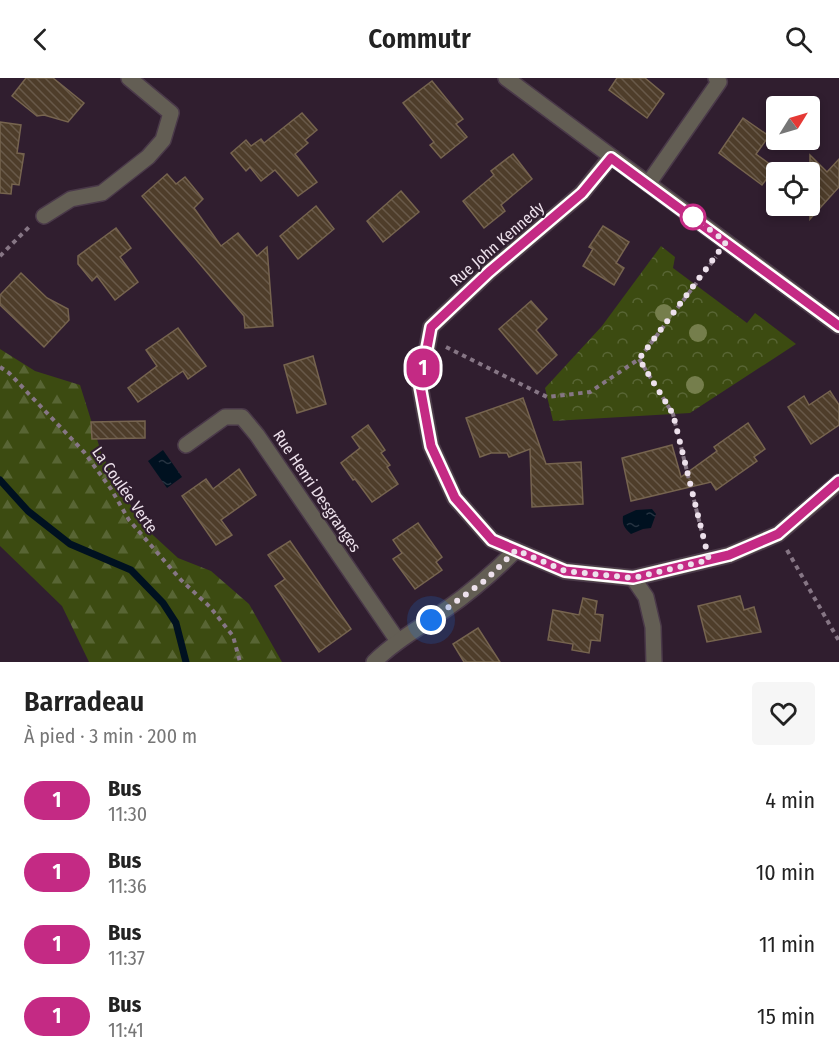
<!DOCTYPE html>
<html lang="fr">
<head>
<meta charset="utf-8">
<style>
  body { margin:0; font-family:"Fira Sans Condensed",sans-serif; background:#f6f6f6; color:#222; height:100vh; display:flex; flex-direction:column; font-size:22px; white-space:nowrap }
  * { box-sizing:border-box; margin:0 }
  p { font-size:20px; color:#767676 }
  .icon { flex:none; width:33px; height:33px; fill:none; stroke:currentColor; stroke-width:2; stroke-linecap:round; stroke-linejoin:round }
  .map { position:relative; height:584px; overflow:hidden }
  .panel { display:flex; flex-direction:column; background:#fff; flex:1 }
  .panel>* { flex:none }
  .badge { padding:0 12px; border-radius:20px; font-size:21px; line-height:39px }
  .needle { width:39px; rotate:53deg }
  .buttons { position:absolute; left:766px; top:18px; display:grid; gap:12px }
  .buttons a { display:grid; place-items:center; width:54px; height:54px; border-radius:6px; background:#fff; box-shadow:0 3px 9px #0003; font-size:30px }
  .you { position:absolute; width:30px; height:30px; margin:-15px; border:4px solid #fff; border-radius:50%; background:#1a73e8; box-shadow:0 0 0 9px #1a73e833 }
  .map>.badge { position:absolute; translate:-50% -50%; box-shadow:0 0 0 3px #fff }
  .round { display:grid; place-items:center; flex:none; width:63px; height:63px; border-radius:6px; background:#f6f6f6 }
  .head { display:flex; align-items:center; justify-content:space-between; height:102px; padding:0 24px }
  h1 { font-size:28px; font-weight:600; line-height:45px }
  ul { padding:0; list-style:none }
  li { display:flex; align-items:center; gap:18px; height:72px; padding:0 24px }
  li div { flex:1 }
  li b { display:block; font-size:22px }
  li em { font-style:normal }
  li .badge { min-width:66px; font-weight:700; text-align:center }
  header { display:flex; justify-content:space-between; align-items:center; height:78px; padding:0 24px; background:#fff; font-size:27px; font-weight:600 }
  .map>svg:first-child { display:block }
  .forest { fill:url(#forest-firs) }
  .park { fill:url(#park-crowns) }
  .water { fill:url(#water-ripples) }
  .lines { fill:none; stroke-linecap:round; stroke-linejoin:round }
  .stream { stroke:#001120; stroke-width:7 }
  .building { fill:url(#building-back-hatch); stroke:#76644f; stroke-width:1.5 }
  .minor-casing { stroke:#4a3949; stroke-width:18 }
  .tertiary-casing { stroke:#4a3949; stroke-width:18 }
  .path { stroke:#867685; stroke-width:4; stroke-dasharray:4.5 4.5; stroke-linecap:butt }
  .minor { stroke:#635e54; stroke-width:15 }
  .tertiary { stroke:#635e54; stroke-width:15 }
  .tree { fill:#757e4c }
  .line-casing { stroke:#fff; stroke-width:14 }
  .line { stroke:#c42a84; stroke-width:9 }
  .walk { stroke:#ede1ec; stroke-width:6; stroke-dasharray:0 10.8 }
  .stop-dot { fill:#fff; stroke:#c42a84; stroke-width:3 }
  .labels { text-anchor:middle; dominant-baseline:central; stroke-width:4.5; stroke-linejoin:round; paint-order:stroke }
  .street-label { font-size:16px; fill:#ede1ec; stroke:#301e2f }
</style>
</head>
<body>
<header><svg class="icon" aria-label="back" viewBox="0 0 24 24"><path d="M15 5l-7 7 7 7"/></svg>Commutr<svg class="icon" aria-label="search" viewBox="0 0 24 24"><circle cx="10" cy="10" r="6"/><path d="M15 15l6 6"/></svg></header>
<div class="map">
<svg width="839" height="584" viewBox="0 0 839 584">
  <defs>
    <pattern id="forest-firs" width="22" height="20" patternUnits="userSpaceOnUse" patternTransform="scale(1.5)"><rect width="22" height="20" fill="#3c4b11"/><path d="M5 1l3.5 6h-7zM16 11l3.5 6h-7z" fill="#586534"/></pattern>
    <pattern id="park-crowns" width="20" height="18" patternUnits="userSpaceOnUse" patternTransform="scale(1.5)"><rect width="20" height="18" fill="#3c4b11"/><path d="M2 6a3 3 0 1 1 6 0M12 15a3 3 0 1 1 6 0" fill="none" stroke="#586534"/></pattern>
    <pattern id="water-ripples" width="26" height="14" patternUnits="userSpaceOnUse" patternTransform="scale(1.5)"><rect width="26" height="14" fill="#001120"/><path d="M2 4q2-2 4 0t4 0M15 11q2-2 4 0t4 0" fill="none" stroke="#263341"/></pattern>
    <pattern id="building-back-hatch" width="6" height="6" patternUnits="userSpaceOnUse" patternTransform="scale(1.5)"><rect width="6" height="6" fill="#4e3d2a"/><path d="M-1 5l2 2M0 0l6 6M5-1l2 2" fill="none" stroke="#685949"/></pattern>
  </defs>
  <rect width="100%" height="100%" fill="#301e2f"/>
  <polygon class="forest" points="0,271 35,293 80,307 102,377 142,447 178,480 211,493 249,526 282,584 89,584 62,528 0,468"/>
  <polygon class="park" points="661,168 675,179 673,190 747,245 755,235 796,266 690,335 553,343 545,310 602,248"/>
  <g class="water">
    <polygon points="163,372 182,399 167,410 148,383"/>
    <path d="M 652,431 L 656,436 L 651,450 L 643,451 L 631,456 C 624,450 622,446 623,438 L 636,432 Z"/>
  </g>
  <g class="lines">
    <polyline class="stream" points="0,402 28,433 70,466 131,492 163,525 176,545 186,584"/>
  </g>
  <g class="building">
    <polygon points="26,0 53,0 84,25 68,44 44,37 37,38 12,18"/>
    <polygon points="617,0 645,0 664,16 647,40 609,12"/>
    <polygon points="432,3 463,41 456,46 467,59 441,80 430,67 434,64 403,25"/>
    <polygon points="302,35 317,52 305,62 308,65 295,76 317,104 298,118 275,92 261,103 250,89 246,93 231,75 246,62 251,68 261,61 264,65"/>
    <polygon points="743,40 769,58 756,76 775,90 762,107 719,75"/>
    <polygon points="0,44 21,47 17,75 24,76 19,107 12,106 11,116 0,115"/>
    <polygon points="513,76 532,101 501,127 505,133 484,150 463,123 494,97 491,93"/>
    <polygon points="810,77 827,94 839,81 839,109 810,141"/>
    <polygon points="167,96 176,106 185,99 203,121 194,130 221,168 238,155 257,178 267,169 273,248 245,250 244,238 142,118"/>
    <polygon points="401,113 419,134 383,164 367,143"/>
    <polygon points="316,128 334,151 298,181 280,158"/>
    <polygon points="603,148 629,164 616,185 624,190 614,207 583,188 593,171 589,169"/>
    <polygon points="116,150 131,170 120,179 138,204 115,222 97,198 92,203 78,186 78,178"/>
    <polygon points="21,195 47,220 68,231 69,242 44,269 0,227 0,217"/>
    <polygon points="531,223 547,241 536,252 557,277 537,296 499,251"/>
    <polygon points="178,250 206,288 188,301 183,293 138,324 128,310 157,288 146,272"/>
    <polygon points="313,278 326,326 297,335 284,287"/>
    <polygon points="830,313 839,327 839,347 811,366 788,329 804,318 809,327"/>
    <polygon points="523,320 546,386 581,384 583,426 532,429 530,371 509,379 507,375 491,375 480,379 466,340"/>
    <polygon points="145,343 145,360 92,361 91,344"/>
    <polygon points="748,345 765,371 754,379 757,383 716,412 711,404 631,423 622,380 672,367 681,399 717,373 714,369"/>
    <polygon points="368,347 385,372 381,375 390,387 387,389 398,406 372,424 355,401 353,402 341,385 360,370 352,359"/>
    <polygon points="239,391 256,417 221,442 232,457 216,467 182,418 206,401 213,411"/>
    <polygon points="418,445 442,479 436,484 442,492 415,511 393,481 402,475 393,462"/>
    <polygon points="290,463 351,551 319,574 275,508 285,501 268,477"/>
    <polygon points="740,518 744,532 754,529 761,554 707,564 698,528"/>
    <polygon points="583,520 597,523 595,536 603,537 600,563 591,562 589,575 572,572 573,566 548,562 553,532 579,537"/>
    <polygon points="478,550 500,584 464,584 453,566"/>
  </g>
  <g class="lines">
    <defs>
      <g id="minor">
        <polyline points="611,79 582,115 489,194 431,249 420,308 431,368 455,420 492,462 565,493 633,500 729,477 778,456 839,404"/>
        <polyline points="648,106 719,4 716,0"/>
        <polyline points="44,138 71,121 102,115 148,79 163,62 171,35 129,0"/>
        <polyline points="186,367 225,339 242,339 257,357 398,563"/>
        <polyline points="633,500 646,519 653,549 654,584"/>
        <path d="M 374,584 C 395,563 421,549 445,532 C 471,514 494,494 516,472"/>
      </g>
      <polyline id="tertiary" points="506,0 839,248"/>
    </defs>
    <use href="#minor" class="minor-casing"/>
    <use href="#tertiary" class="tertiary-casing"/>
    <g class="path">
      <polyline points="0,178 31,147"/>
      <polyline points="446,269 547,319 590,314 639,281 716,179"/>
      <polyline points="639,281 673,336 704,463"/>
      <polyline points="0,289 9,295 84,374 111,411 129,442 181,502 210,529 233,558 240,584"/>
      <polyline points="787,472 839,563"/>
    </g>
    <use href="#minor" class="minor"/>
    <use href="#tertiary" class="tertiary"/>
  </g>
  <g class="tree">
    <circle cx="664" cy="235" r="9"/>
    <circle cx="698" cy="255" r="9"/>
    <circle cx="695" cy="307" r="9"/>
  </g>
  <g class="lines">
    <defs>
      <polyline id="line" points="839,248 611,80 582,115 489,194 431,249 420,308 431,368 455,420 492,462 565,493 633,500 729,477 778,456 839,403"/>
    </defs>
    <use href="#line" class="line-casing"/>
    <use href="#line" class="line"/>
    <polyline class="walk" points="431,542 487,501 516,472 565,493 633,500 709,482 673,336 639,281 726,164 693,139"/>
  </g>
  <circle class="stop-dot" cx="693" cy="139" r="12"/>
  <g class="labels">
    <g class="street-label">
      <text transform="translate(497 166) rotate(-41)">Rue John Kennedy</text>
      <text transform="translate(125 412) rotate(55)">La Coulée Verte</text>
      <text transform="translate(317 413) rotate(56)">Rue Henri Desgranges</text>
    </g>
  </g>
</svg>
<div class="buttons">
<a><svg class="needle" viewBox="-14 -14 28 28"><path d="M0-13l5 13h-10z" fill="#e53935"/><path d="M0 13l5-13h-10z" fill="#767676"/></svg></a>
<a><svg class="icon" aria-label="locate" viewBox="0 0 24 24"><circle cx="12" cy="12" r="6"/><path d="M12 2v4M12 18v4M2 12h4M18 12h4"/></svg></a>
</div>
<div class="you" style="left:431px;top:542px"></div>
<b class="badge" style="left:423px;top:290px;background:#c42a84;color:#fff">1</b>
</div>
<section class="panel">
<div class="head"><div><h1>Barradeau</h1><p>À pied · 3 min · 200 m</p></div><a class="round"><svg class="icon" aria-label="heart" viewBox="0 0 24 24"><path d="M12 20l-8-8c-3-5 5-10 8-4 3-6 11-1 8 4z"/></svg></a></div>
<ul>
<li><span class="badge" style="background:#c42a84;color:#fff">1</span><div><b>Bus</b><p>11:30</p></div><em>4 min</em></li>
<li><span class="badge" style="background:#c42a84;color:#fff">1</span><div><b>Bus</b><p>11:36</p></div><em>10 min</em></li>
<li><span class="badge" style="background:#c42a84;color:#fff">1</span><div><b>Bus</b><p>11:37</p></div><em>11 min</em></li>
<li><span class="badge" style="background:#c42a84;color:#fff">1</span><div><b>Bus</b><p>11:41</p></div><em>15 min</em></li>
</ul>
</section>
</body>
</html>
